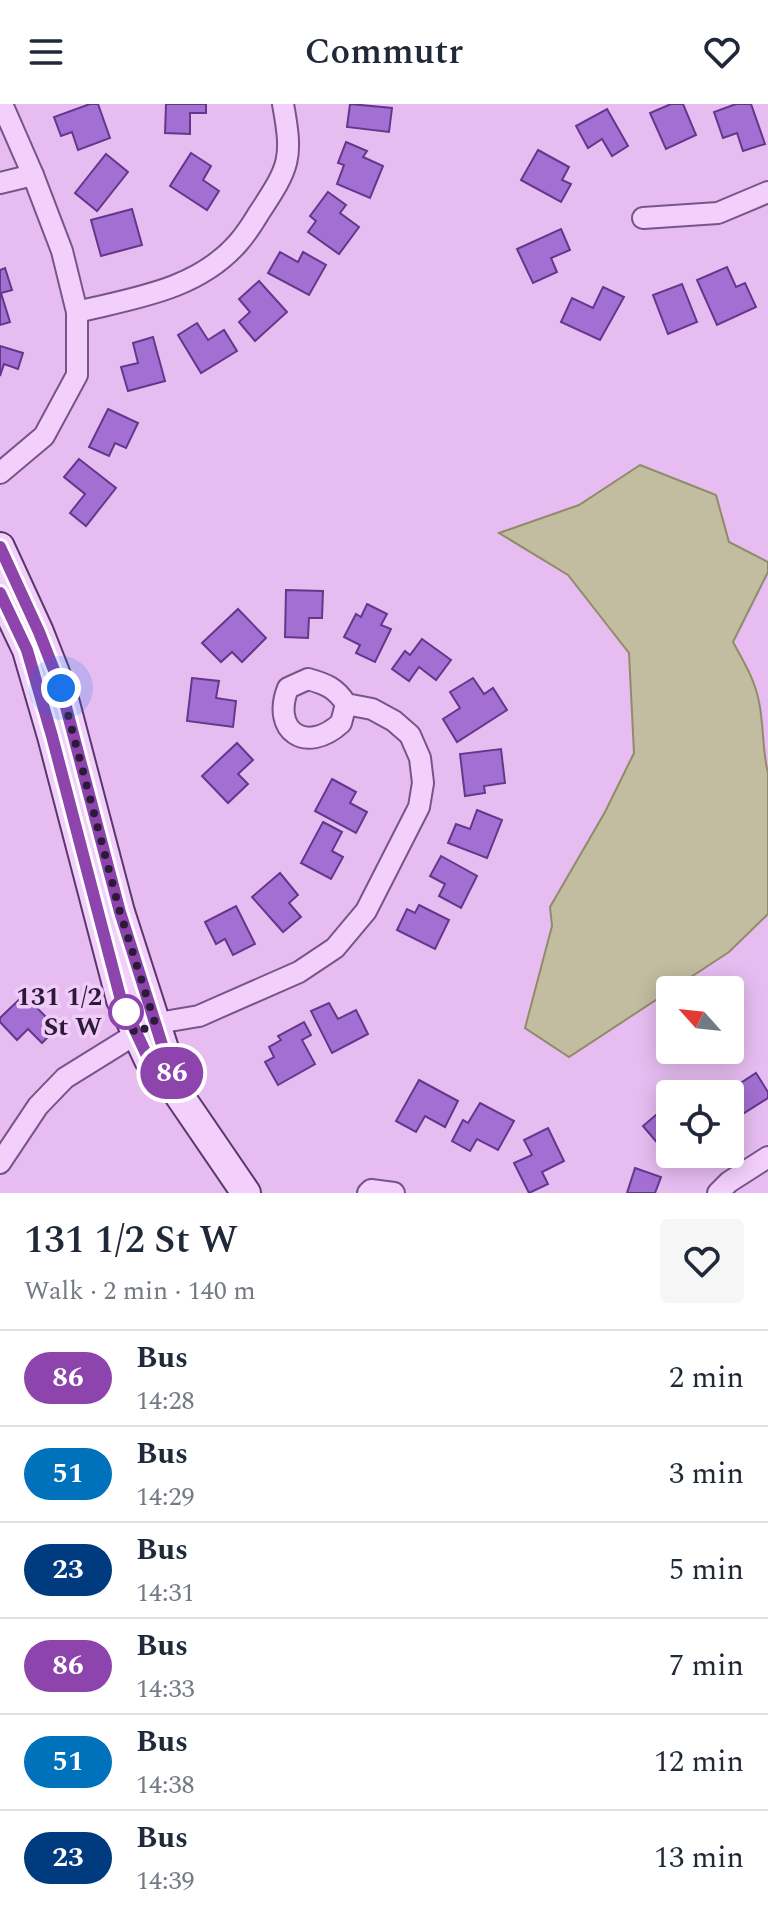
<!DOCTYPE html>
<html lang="en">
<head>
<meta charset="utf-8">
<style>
  body { margin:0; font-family:Spectral,serif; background:#f6f6f7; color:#1f2937; height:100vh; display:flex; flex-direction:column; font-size:30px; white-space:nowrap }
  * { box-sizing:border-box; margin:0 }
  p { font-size:26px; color:#747a83 }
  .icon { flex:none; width:44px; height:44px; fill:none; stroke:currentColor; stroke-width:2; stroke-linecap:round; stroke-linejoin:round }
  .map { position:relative; height:1089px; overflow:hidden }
  .details { display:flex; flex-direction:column; background:#fff; flex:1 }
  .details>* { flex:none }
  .badge { padding:0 16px; border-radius:26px; font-size:28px; line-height:52px }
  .needle { width:52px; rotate:297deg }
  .fabs { position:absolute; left:656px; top:872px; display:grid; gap:16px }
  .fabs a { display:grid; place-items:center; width:88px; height:88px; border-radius:8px; background:#fff; box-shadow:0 4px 20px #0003; font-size:40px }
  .you { position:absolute; width:40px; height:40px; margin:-20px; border:6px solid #fff; border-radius:50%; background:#1a73e8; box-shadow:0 0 0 12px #1a73e833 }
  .map>.badge { position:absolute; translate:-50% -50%; box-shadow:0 0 0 4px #fff }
  .round { display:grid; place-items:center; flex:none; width:84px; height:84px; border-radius:8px; background:#f6f6f7 }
  .summary { display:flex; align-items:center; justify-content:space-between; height:136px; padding:0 24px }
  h1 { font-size:38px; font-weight:600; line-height:60px }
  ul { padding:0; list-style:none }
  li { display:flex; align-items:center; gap:24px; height:96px; padding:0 24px; border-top:2px solid #e0e1e3 }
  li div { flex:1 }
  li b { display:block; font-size:30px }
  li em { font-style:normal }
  li .badge { min-width:88px; font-weight:700; text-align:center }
  header { display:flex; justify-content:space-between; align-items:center; height:104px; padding:0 24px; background:#fff; font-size:36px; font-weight:600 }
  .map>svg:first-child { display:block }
  .water { fill:#c2bca1; stroke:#908b68; stroke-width:2 }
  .building { fill:#a46fd3; stroke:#62388c; stroke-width:2 }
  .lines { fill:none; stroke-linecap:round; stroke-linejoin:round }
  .street-casing { stroke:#77548b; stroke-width:24 }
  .secondary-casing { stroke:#58386c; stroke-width:32 }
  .street { stroke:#f3d0fc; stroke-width:20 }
  .secondary { stroke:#f3d0fc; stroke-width:28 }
  .line-casing { stroke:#fff; stroke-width:18 }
  .line { stroke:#8e44ad; stroke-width:12 }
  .walk { stroke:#2c1b38; stroke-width:8; stroke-dasharray:0 14.4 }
  .stop-dot { fill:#fff; stroke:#8e44ad; stroke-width:4 }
  .labels { text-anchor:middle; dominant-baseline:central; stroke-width:7; stroke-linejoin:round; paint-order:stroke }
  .stop-label { font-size:26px; font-weight:bold; fill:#2c1b38; stroke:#f0cdf8; text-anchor:end }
</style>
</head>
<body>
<header><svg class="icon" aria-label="menu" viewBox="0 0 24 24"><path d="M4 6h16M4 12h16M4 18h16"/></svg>Commutr<svg class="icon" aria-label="heart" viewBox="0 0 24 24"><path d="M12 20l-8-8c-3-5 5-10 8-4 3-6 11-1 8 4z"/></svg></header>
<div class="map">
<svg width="768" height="1089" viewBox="0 0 768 1089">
  <rect width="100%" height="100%" fill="#e7bdf1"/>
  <path class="water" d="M 640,361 L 716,391 L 729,438 L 768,458 L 768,468 L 733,538 C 744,558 755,576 759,598 C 764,621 762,645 768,669 L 768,810 L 729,848 L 569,953 L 525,924 L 552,822 L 550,803 L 605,708 L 634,649 L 629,549 L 568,471 L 499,429 L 579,401 Z"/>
  <g class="building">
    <polygon points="90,0 98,0 110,34 78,46 72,28 61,32 54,13"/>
    <polygon points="166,0 206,0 206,9 190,9 190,30 165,29"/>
    <polygon points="350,0 392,4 389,28 347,23"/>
    <polygon points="671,0 683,0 696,31 666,45 650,9"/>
    <polygon points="736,0 751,0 765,40 743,47 737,29 723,34 714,8"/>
    <polygon points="607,5 628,42 612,52 602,35 588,44 576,22"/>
    <polygon points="346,38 367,47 363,53 383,62 370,94 337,80 344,61 338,59"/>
    <polygon points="538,46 569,63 562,76 571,80 561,98 521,76"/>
    <polygon points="191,49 211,62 203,76 219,87 207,106 170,82"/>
    <polygon points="106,50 128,68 97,107 75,89"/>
    <polygon points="328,88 346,101 340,109 359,123 339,150 308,128 316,117 310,112"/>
    <polygon points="132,105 142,141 101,152 91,116"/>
    <polygon points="561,125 570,146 551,154 557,168 533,179 517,145"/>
    <polygon points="280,148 298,158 303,148 326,161 309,191 268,169"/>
    <polygon points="727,163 736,183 745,179 756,203 717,221 697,176"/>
    <polygon points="5,164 12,186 1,189 10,218 0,221 0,166"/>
    <polygon points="259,177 287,208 255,237 239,218 250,208 239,195"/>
    <polygon points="682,180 697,218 668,230 653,191"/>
    <polygon points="603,183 624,193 600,236 561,218 572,194 593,204"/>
    <polygon points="197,219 208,236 224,226 237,247 201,269 178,231"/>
    <polygon points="153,233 165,277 128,287 121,263 138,259 133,239"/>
    <polygon points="0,242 23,249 18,265 4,260 0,272"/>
    <polygon points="108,305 138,319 126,344 115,339 109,352 89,343"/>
    <polygon points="79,355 116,384 86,422 70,409 85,390 64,373"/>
    <polygon points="286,486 323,487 322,514 309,514 308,534 285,533"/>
    <polygon points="367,500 387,510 381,521 391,525 375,558 356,549 360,541 344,533 356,510 361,513"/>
    <polygon points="238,505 266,534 242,558 232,548 221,558 202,539"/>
    <polygon points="422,535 451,556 436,576 419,563 409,577 392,565 405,547 410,551"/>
    <polygon points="192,574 219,577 216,594 236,597 233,623 187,617"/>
    <polygon points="473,574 484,590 493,584 507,606 457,638 443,615 460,604 450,588"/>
    <polygon points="237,639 253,656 238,670 248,680 228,699 202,672"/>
    <polygon points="501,645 505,679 484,682 485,689 465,692 460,650"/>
    <polygon points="332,675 356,688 350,699 367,708 356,729 315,707"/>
    <polygon points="477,706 502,716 487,754 448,739 456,720 470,725"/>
    <polygon points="323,718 342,728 332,747 343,753 331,775 301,759"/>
    <polygon points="441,752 477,772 461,804 439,792 445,780 430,772"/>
    <polygon points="280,769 298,791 289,799 301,813 283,828 252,793"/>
    <polygon points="419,801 449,816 435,845 397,826 407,805 415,809"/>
    <polygon points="236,802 255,840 233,851 225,835 216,840 205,818"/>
    <polygon points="24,891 57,924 42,939 28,925 17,936 0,918 0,914"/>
    <polygon points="329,899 338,915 356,906 368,930 332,949 311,907"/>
    <polygon points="304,918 311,931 302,936 315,960 278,981 265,958 274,953 269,943 281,936 278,932"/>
    <polygon points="756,969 768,988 768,994 730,1018 730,990 724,990"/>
    <polygon points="419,976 458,997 445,1023 425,1012 416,1028 396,1017"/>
    <polygon points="480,999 514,1017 498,1046 477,1035 470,1047 452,1037 463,1016 468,1019"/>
    <polygon points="670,999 670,1033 659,1041 643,1022"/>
    <polygon points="548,1024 564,1057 542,1068 548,1080 529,1089 514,1059 532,1051 524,1036"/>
    <polygon points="635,1064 661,1073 655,1089 627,1089"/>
  </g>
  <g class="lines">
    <defs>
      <g id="street">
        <polyline points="0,79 33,71"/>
        <polyline points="643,114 718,109 768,88"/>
        <path d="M 77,208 C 134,194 197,186 238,139 C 246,130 253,119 259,109 C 290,62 293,55 283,0"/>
        <polyline points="0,369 44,332 77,271 77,208 62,147 33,71 2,0"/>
        <path d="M 0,1059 L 38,1002 L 65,974 L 152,920 L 199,912 L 299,868 L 335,844 L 366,807 L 419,703 L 423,679 L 420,654 L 410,631 L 394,617 L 372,605 L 346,600 C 336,584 326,580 308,575 L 288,584 C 271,627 306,651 341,619 L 346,600"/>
        <polyline points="368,1089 371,1086 394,1089"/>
        <polyline points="718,1089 729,1078 768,1053"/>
      </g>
      <g id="secondary">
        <polyline points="0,443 39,528 61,584 120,808 174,976"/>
        <polyline points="0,489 27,546 52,632 121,896 149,956 177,988 246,1089"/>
      </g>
    </defs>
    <use href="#street" class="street-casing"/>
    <use href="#secondary" class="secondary-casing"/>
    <use href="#street" class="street"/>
    <use href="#secondary" class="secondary"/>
  </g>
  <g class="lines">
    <defs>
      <polyline id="line" points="0,443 39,528 61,584 120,808 177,988 149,956 121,896 52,632 27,546 0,489"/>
    </defs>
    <use href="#line" class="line-casing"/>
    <use href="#line" class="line"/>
    <polyline class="walk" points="61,584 120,808 155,919 135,930 126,908"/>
  </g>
  <circle class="stop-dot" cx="126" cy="908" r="16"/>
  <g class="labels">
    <g class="stop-label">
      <text x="102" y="893">131 1/2<tspan x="102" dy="30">St W</tspan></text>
    </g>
  </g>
</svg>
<div class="fabs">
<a><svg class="needle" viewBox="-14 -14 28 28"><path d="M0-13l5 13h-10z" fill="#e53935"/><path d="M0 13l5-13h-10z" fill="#747a83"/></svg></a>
<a><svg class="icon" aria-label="locate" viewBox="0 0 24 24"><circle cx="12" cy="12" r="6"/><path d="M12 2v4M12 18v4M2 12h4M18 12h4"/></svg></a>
</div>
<div class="you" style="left:61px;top:584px"></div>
<b class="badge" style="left:172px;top:969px;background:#8e44ad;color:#fff">86</b>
</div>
<section class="details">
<div class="summary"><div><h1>131 1/2 St W</h1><p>Walk · 2 min · 140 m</p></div><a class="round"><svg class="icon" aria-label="heart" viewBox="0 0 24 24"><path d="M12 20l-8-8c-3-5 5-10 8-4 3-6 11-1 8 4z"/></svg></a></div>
<ul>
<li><span class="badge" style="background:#8e44ad;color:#fff">86</span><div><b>Bus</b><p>14:28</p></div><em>2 min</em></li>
<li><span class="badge" style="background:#0072bc;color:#fff">51</span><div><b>Bus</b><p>14:29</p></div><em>3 min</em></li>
<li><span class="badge" style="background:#003b80;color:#fff">23</span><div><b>Bus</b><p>14:31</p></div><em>5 min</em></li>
<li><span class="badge" style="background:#8e44ad;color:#fff">86</span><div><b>Bus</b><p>14:33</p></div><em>7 min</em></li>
<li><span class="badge" style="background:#0072bc;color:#fff">51</span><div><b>Bus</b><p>14:38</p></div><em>12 min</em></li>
<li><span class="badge" style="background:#003b80;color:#fff">23</span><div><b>Bus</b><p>14:39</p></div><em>13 min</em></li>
</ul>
</section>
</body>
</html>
